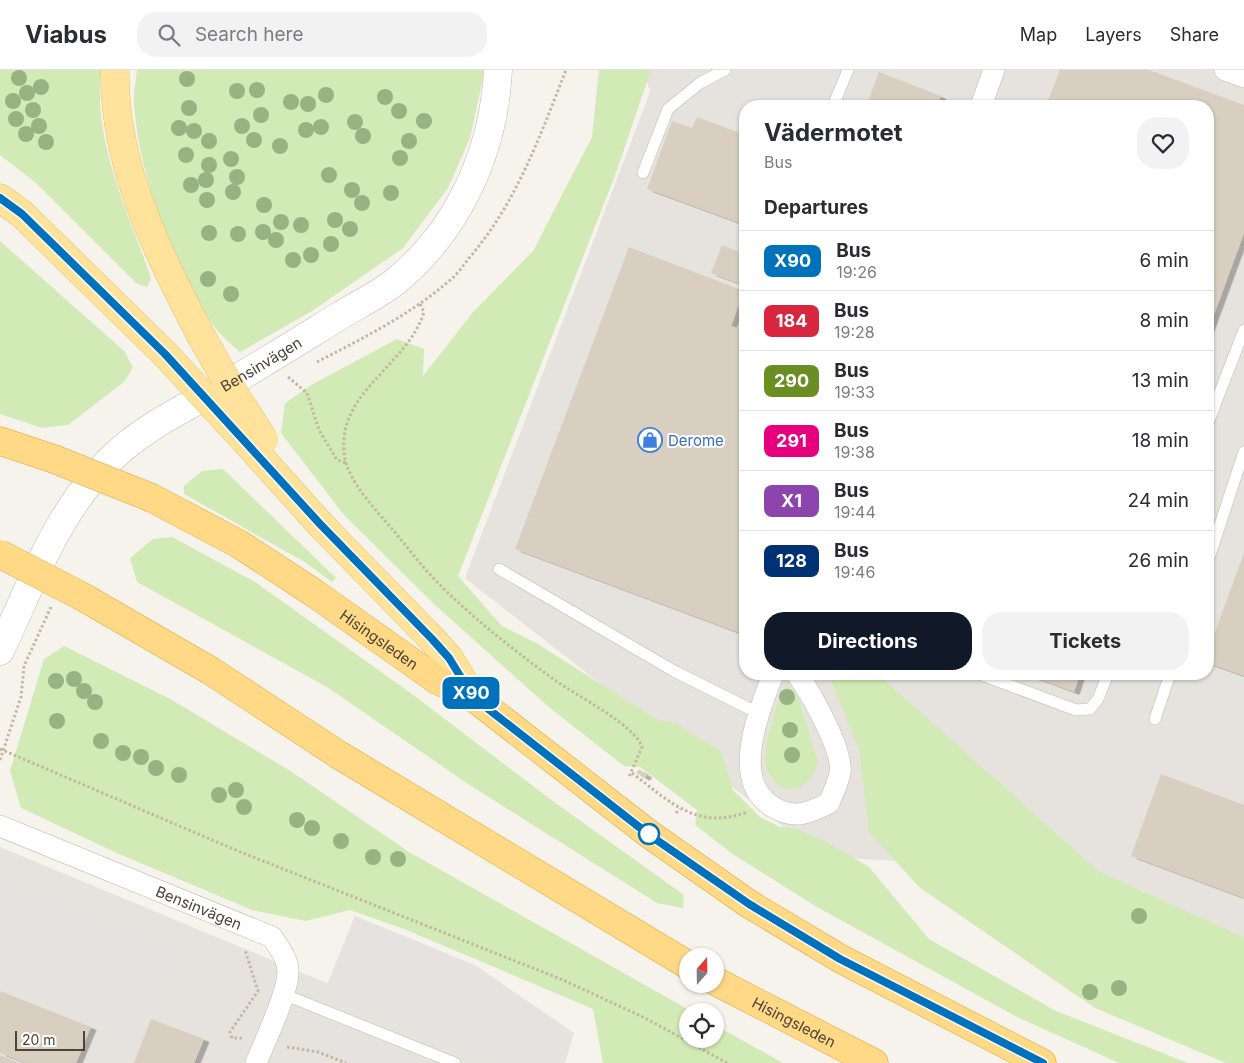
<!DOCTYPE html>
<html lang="en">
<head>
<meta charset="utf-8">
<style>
  body { margin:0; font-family:Inter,sans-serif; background:#f2f2f3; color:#2b2b33; height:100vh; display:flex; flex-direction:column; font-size:19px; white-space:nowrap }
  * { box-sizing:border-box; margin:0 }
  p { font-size:16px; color:#7c7c81 }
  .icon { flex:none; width:28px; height:28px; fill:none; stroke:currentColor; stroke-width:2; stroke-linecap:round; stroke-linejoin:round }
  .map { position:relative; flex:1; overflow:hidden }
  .sheet { position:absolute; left:739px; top:30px; width:475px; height:580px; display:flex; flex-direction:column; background:#fff; border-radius:20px; box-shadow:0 1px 4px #0004 }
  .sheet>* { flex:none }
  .badge { padding:0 10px; border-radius:8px; font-size:18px; line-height:32px }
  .needle { width:32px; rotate:20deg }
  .tools { position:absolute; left:679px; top:878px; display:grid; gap:10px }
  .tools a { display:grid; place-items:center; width:45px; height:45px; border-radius:50%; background:#fff; box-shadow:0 1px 4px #0004; font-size:25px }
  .scale { position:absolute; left:15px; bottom:12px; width:70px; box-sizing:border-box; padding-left:5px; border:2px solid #4b4439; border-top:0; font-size:14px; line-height:18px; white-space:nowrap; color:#4b4439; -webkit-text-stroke:4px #fff; paint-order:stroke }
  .map>.badge { position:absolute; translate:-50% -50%; box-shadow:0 0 0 2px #fff }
  h2 { padding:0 25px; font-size:19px; line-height:45px }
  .round { display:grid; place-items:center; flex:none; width:52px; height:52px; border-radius:20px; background:#f2f2f3 }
  .overview { display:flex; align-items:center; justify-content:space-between; height:85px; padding:0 25px }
  h1 { font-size:24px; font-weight:700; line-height:38px }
  .primary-button { display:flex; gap:10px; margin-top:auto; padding:10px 25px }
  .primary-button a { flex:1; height:58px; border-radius:20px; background:#111827; color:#fff; font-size:20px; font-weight:700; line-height:58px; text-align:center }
  .primary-button a+a { background:#f2f2f3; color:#2b2b33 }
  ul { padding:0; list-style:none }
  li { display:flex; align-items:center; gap:15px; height:60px; padding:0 25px; border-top:1px solid #e1e1e2 }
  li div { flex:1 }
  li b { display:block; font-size:19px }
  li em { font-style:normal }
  li .badge { min-width:55px; font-weight:700; text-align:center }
  header { display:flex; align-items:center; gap:30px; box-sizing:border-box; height:70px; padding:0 25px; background:#fff; border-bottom:1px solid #e1e1e2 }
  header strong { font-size:24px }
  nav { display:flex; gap:28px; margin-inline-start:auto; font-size:18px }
  .search { width:350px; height:45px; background:#f2f2f3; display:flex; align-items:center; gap:12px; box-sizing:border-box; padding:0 18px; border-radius:20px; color:#7c7c81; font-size:19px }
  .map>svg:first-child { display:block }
  .industrial { fill:#e6e2dd; fill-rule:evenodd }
  .green { fill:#d2eab5 }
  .parking { fill:#e5e3e0 }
  .building { fill:#d8cfc1; filter:url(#shadow) }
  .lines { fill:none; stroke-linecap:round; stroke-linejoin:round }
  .service-casing { stroke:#c2bbae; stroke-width:12 }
  .minor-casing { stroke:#c2bbae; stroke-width:22 }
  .tertiary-casing { stroke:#c2bbae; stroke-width:29 }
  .primary-casing { stroke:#e6c16a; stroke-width:29 }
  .trunk-casing { stroke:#e0a43c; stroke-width:29 }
  .path { stroke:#c4b79f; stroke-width:3; stroke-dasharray:2.5 2.5; stroke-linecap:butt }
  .service { stroke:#fff; stroke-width:11 }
  .minor { stroke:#fff; stroke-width:21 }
  .tertiary { stroke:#fff; stroke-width:28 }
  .primary { stroke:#ffe39c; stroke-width:28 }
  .trunk { stroke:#ffd985; stroke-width:28 }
  .primary-bridge-casing { stroke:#e6c16a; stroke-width:29; stroke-linecap:butt }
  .trunk-bridge-casing { stroke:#e0a43c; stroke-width:29; stroke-linecap:butt }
  .primary-bridge { stroke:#ffe39c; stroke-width:28 }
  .trunk-bridge { stroke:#ffd985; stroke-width:28 }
  .tree { fill:#97b381 }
  .line-casing { stroke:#fff; stroke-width:11 }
  .line { stroke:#0072bc; stroke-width:8 }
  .stop-dot { fill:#fff; stroke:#0072bc; stroke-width:2.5 }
  .labels { text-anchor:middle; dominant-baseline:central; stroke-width:4; stroke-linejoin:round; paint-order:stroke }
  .street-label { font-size:15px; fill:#4b4439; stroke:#fff }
  .shop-label { font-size:15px; fill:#366cbe; stroke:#fff; text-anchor:start }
</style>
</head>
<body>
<header>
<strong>Viabus</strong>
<div class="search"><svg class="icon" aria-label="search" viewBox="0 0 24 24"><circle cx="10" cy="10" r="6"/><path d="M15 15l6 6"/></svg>Search here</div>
<nav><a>Map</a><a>Layers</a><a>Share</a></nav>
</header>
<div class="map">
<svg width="1244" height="993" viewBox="0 0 1244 993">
  <defs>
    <filter id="shadow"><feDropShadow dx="5.5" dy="3" stdDeviation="0" flood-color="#0004"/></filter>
  </defs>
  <rect width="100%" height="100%" fill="#f6f3ec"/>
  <g class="industrial">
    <path d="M 644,0 L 1244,0 L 1244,867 L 1098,801 L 822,787 L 465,508 L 650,22 ZM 745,36 L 1208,36 L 1208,604 L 745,604 Z"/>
    <polygon points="0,777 519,993 0,993"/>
  </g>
  <g class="green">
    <path d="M 0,0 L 101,0 C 93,73 128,141 151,208 L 147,217 L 136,213 L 36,113 L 0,85 Z"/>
    <path d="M 137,0 L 483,0 L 483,8 L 470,68 L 448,118 L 403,178 L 312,241 L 240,282 C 231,274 220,265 213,255 C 173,196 139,105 134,34 C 133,23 136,11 137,0 Z"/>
    <polygon points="599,0 651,0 616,103 458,506 502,556 536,573 658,650 676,653 721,682 733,720 760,747 780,757 797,759 827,772 869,797 929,869 1056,941 1188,993 1119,993 1017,947 817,837 734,785 695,755 697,740 640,697 624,696 550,638 435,535 344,445 281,363 285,333 313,314 397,269 424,279 423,306 474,241 533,181 592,67"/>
    <polygon points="0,171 124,281 133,297 125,311 68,355 42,358 0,344"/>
    <polygon points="223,399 336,508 332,512 303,491 184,424 184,416 202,401"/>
    <polygon points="172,467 255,512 412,624 550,729 684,825 683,838 657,833 468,714 327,617 137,512 130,488 153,469"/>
    <polygon points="64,576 172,630 292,702 409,782 691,941 688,941 688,969 715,969 715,955 783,993 603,993 593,939 404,859 350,840 306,851 252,840 119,784 21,738 10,701 44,589"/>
    <polygon points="828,604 878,604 1098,801 1244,867 1244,993 1226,993 1095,938 919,817 869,762 859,679"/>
    <path d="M 786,615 L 795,624 L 800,633 L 818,693 C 815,700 812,708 806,713 C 790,728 771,715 766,696 C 762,679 777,630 786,615 Z"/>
  </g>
  <g class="parking">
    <polygon points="0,812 175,882 139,972 0,916"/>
    <polygon points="355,846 475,895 574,963 565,993 503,993 324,922"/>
    <polygon points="325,957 412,993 357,993 317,977"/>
  </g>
  <g class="building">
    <polygon points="1060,0 1149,0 1244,35 1244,163 1208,261 1208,36 1046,36"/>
    <polygon points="879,2 941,26 937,36 866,36"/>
    <polygon points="697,47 745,65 745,155 647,119 672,51 692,58"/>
    <polygon points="722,175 745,184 745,216 711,203"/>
    <polygon points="629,177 744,221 731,256 745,261 745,565 515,479"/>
    <polygon points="1244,483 1244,606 1208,593 1208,581"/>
    <polygon points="1026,604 1080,604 1074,622"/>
    <polygon points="639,699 647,705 644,708 636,703"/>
    <polygon points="1161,704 1244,735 1244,828 1131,786"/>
    <polygon points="0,921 91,957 76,993 26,993 0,983"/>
    <polygon points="151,949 204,969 194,993 134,993"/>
    <polygon points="0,985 19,993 0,993"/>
  </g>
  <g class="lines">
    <defs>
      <g id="service">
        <polyline points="833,36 848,0"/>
        <polyline points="643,103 668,39 700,13 725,0"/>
        <polyline points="1208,353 1244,260"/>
        <polyline points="1208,491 1244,382"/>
        <polyline points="499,499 674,601 758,643"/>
        <polyline points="979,604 1076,640 1090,639 1098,629 1108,604"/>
        <polyline points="1155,649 1170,604"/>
        <polyline points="283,924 455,993"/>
      </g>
      <g id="minor">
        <polyline points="1225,0 1244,7"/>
        <polyline points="981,36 994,0"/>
        <path d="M 773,604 C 760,640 729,711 773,737 C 795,750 808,743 829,733 C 833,723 838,713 840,703 C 844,681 810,622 797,604"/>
        <path id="s1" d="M 0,756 L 272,867 C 279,878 288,888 288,902 C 288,923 265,971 256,993"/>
      </g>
      <g id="tertiary">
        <path id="s2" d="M 0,581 C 31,516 57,441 110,390 C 142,358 185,338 224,316 C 264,293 302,269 341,245 C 359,234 380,224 396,211 C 459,159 494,81 498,0"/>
      </g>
      <g id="primary">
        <path d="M 115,0 C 113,93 157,181 199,262"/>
        <polyline points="0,128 22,144 165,284"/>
        <polyline points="250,376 320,454 432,569 449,588 473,627"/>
      </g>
      <g id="trunk">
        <polyline points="0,371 54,389"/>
        <path id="s3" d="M 152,428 L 239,474 L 314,523 L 437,610 L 473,627 L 649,764 L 749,834 L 841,889 L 1042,993"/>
        <polyline points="83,527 211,601 339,685 688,895"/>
        <path id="s4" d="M 715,911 L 874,993"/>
      </g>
    </defs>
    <use href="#service" class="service-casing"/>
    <use href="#minor" class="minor-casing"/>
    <use href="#tertiary" class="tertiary-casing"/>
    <use href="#primary" class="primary-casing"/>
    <use href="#trunk" class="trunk-casing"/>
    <g class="path">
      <path d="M 420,234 L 424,242 C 410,288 354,315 345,361 C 343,372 343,388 348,399 C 358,422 377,441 393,460 C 408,478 423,498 439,514 C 475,550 515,581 556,611 C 576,625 636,656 642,677 L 629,707"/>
      <path d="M 317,292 C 363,268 410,245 449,211 C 457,205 463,196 469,188 C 516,134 540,66 566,0"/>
      <polyline points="288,307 307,323 319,360 337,390 346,393"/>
      <polyline points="0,679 238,781 563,910 645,948 727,993"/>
      <polyline points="0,690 21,627 24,596 51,537"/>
      <path d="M 632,703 C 669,731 697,761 747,742"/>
      <polyline points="676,743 680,739"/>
      <polyline points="242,968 232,968 230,962 258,921 245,880"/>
      <polyline points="287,977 318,982 346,993"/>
    </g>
    <use href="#service" class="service"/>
    <use href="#minor" class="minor"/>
    <use href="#tertiary" class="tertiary"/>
    <use href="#primary" class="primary"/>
    <use href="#trunk" class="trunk"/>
    <defs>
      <g id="primary-bridge">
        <polyline points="199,262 230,317 264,370"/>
        <polyline points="165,284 250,376"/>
      </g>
      <g id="trunk-bridge">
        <polyline points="54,389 152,428"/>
        <polyline points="0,484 83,527"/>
      </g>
    </defs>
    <use href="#primary-bridge" class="primary-bridge-casing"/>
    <use href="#trunk-bridge" class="trunk-bridge-casing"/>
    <use href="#primary-bridge" class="primary-bridge"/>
    <use href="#trunk-bridge" class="trunk-bridge"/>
  </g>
  <g class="tree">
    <circle cx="19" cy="8" r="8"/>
    <circle cx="187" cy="9" r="8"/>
    <circle cx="41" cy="17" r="8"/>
    <circle cx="257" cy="20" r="8"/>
    <circle cx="237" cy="21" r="8"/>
    <circle cx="27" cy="23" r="8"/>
    <circle cx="326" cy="25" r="8"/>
    <circle cx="385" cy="27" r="8"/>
    <circle cx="13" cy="31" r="8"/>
    <circle cx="291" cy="32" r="8"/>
    <circle cx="308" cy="34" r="8"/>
    <circle cx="189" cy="38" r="8"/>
    <circle cx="33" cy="40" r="8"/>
    <circle cx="399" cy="41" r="8"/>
    <circle cx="261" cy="45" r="8"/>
    <circle cx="16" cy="49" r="8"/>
    <circle cx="424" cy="51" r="8"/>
    <circle cx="355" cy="52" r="8"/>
    <circle cx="39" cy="56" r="8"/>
    <circle cx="242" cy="56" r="8"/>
    <circle cx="321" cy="57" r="8"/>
    <circle cx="179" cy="58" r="8"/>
    <circle cx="306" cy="60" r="8"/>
    <circle cx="194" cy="61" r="8"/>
    <circle cx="26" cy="64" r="8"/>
    <circle cx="363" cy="66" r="8"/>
    <circle cx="254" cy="70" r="8"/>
    <circle cx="209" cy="71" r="8"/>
    <circle cx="409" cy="71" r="8"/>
    <circle cx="46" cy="72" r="8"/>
    <circle cx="280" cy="76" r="8"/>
    <circle cx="186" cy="85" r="8"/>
    <circle cx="400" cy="88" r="8"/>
    <circle cx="231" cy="89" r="8"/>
    <circle cx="209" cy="95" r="8"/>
    <circle cx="329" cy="105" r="8"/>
    <circle cx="237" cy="107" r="8"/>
    <circle cx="206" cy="110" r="8"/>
    <circle cx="191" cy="115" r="8"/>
    <circle cx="352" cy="120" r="8"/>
    <circle cx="233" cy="122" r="8"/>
    <circle cx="391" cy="123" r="8"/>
    <circle cx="207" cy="130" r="8"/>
    <circle cx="362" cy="133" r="8"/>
    <circle cx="264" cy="135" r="8"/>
    <circle cx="335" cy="150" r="8"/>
    <circle cx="281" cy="152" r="8"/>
    <circle cx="301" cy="155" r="8"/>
    <circle cx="350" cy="159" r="8"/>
    <circle cx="263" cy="162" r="8"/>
    <circle cx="209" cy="163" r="8"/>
    <circle cx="238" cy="164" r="8"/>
    <circle cx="276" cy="170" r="8"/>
    <circle cx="331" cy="174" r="8"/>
    <circle cx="311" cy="185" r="8"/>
    <circle cx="293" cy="190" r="8"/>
    <circle cx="208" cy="209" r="8"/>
    <circle cx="231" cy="224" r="8"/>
    <circle cx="74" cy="609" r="8"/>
    <circle cx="56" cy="611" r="8"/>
    <circle cx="84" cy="621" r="8"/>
    <circle cx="787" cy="627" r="8"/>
    <circle cx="95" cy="632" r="8"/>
    <circle cx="57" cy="651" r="8"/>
    <circle cx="790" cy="660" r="8"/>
    <circle cx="101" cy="671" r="8"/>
    <circle cx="123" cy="683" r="8"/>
    <circle cx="792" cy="685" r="8"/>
    <circle cx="141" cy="687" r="8"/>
    <circle cx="156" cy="698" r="8"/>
    <circle cx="179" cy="705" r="8"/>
    <circle cx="236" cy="720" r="8"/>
    <circle cx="219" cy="725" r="8"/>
    <circle cx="244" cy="737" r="8"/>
    <circle cx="297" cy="750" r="8"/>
    <circle cx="312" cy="758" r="8"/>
    <circle cx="341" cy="771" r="8"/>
    <circle cx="373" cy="787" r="8"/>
    <circle cx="398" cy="789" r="8"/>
    <circle cx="1139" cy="846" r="8"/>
    <circle cx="1119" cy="918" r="8"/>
    <circle cx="1090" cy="922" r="8"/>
  </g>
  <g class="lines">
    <defs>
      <polyline id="line" points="0,128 22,144 165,284 320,454 432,569 449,588 473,627 648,764 749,834 840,889 1043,993"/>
    </defs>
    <use href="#line" class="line-casing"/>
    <use href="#line" class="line"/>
  </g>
  <defs>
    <symbol id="shop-ring" viewBox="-11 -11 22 22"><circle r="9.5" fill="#fff" stroke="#3f7fe0" stroke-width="1.5"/><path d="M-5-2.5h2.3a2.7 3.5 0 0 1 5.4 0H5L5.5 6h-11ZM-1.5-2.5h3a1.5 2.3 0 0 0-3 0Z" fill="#3f7fe0"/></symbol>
  </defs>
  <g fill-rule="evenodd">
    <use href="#shop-ring" x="636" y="356" width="28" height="28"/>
  </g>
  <circle class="stop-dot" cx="649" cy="764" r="10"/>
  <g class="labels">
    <g class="street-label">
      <text stroke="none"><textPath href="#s2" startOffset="401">Bensinvägen</textPath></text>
      <text stroke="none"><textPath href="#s3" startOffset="268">Hisingsleden</textPath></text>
      <text stroke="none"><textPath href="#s1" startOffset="215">Bensinvägen</textPath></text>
      <text stroke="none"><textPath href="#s4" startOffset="89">Hisingsleden</textPath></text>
    </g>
    <g class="shop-label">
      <text x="668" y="370">Derome</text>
    </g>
  </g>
</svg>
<div class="tools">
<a><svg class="needle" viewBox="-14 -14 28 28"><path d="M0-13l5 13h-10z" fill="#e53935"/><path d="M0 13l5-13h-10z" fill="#7c7c81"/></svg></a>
<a><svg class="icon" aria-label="locate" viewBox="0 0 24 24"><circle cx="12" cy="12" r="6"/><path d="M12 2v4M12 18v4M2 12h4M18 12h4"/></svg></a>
</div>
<div class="scale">20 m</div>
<b class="badge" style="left:471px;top:623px;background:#0072bc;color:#fff">X90</b>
<section class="sheet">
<div class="overview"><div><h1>Vädermotet</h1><p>Bus</p></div><a class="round"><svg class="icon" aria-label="heart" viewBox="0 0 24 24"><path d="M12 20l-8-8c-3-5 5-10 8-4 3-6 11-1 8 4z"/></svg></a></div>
<h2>Departures</h2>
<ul>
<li><span class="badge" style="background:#0072bc;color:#fff">X90</span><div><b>Bus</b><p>19:26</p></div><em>6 min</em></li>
<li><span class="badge" style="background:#d7263d;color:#fff">184</span><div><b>Bus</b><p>19:28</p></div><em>8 min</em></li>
<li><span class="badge" style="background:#6b8e23;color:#fff">290</span><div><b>Bus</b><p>19:33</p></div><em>13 min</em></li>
<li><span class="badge" style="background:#e6007e;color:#fff">291</span><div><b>Bus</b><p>19:38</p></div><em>18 min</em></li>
<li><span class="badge" style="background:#8e44ad;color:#fff">X1</span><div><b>Bus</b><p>19:44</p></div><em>24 min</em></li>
<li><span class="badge" style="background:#003273;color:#fff">128</span><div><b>Bus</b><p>19:46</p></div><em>26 min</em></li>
</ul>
<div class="primary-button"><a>Directions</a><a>Tickets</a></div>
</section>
</div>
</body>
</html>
